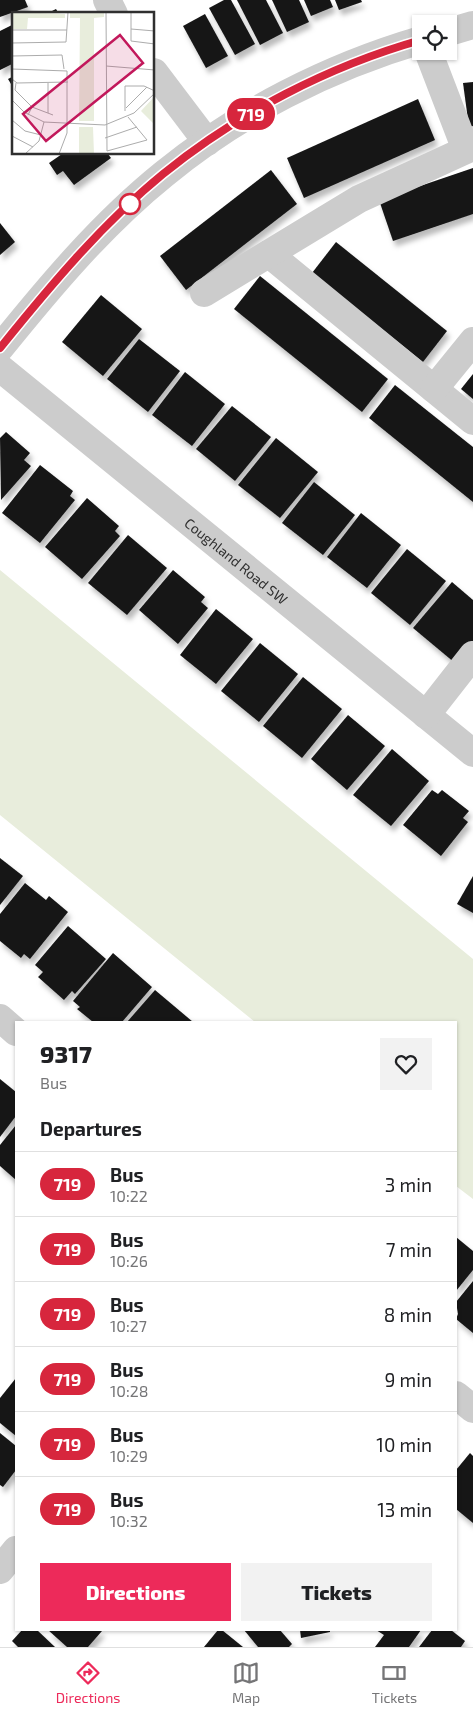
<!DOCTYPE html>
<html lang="en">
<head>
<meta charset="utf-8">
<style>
  body { margin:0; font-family:"Exo 2",sans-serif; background:#f2f2f2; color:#202124; height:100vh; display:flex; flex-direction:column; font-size:19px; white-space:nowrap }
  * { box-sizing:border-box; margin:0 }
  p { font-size:16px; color:#757577 }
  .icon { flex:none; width:28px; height:28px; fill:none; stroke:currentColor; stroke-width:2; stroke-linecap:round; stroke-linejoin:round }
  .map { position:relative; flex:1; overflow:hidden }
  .side { position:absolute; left:15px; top:1021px; width:442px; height:610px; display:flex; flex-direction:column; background:#fff; border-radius:0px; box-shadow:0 1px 4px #0004 }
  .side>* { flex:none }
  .badge { padding:0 10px; border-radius:16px; font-size:18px; line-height:32px }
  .fabs { position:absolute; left:412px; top:15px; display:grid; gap:10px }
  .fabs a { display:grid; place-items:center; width:45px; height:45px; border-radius:0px; background:#fff; box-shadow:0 1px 4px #0004; font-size:25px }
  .map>.badge { position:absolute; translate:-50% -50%; box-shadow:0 0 0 2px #fff }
  h2 { padding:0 25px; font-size:19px; line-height:45px }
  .round { display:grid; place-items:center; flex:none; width:52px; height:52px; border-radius:0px; background:#f2f2f2 }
  .overview { display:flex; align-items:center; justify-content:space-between; height:85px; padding:0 25px }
  h1 { font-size:24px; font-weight:800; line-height:38px }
  .button { display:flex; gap:10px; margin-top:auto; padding:10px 25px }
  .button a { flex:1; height:58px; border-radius:0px; background:#ed2a5a; color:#fff; font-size:20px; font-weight:800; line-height:58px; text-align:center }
  .button a+a { background:#f2f2f2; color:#202124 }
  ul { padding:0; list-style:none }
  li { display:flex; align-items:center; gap:15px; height:65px; padding:0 25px; border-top:1px solid #e0e0e0 }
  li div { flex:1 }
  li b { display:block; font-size:19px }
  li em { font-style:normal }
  li .badge { min-width:55px; font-weight:700; text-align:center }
  .menu { display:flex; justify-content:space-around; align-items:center; height:70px; border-top:1px solid #e0e0e0; background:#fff; font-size:14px; color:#757577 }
  .menu a { display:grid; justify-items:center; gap:2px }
  .menu .on { color:#ed2a5a }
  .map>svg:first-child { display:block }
  .green { fill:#e8eddc }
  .building { fill:#161616; filter:url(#shadow) }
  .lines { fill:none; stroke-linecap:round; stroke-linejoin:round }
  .minor { stroke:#ccc; stroke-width:28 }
  .line-casing { stroke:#fff; stroke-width:11 }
  .line { stroke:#d7263d; stroke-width:8 }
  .stop-dot { fill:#fff; stroke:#d7263d; stroke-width:2.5 }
  .labels { text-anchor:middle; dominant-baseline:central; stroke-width:5; stroke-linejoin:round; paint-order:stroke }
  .street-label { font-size:14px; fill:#2f2f2f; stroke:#fff }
  .inset-road { fill:none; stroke:#acacac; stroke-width:1 }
  .view { fill:#c2185b; fill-opacity:0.15; stroke:#c2185b; stroke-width:2.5 }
  .inset-edge { fill:none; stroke:#2f2f2f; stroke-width:2.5 }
</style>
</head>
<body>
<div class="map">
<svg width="473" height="1647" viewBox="0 0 473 1647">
  <defs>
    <filter id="shadow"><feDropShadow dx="3" dy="5.5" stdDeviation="2.5" flood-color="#0004"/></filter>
  </defs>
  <rect width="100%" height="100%" fill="#fff"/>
  <polygon class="green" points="0,570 473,959 473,1199 456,1186 456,1022 255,1022 0,815"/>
  <g class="building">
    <polygon points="0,0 25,0 28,7 0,17"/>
    <polygon points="224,0 231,0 255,44 235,55 209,8"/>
    <polygon points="237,0 266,0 283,33 260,45"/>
    <polygon points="272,0 299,0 309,22 287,32"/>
    <polygon points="304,0 330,0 333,7 311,16"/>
    <polygon points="335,0 361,0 362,2 339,10"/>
    <polygon points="56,9 59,14 46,14"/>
    <polygon points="205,14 228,56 206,68 183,26"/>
    <polygon points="14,24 14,63 0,70 0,31"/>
    <polygon points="14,76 14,89 8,79"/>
    <polygon points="473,82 473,126 469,127 463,83"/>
    <polygon points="418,99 435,140 304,198 287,158"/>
    <polygon points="62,154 108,154 111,158 74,185 63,171 57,175 49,163"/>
    <polygon points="473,168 473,214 393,241 379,200"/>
    <polygon points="271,170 297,204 186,290 160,256"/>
    <polygon points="0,223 15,242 0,255"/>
    <polygon points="336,242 447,331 423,362 312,273"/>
    <polygon points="260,276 388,379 362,412 234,309"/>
    <polygon points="101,295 142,329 103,376 62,342"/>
    <polygon points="139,339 180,371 148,412 107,379"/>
    <polygon points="185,372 225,404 192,446 152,415"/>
    <polygon points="473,374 473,399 461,389"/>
    <polygon points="395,385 473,447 473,502 369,418"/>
    <polygon points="232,406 271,437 235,481 196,449"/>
    <polygon points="6,432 30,453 24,460 31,466 1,500 0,438"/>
    <polygon points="276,438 318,472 280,518 238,485"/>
    <polygon points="40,465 73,491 70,496 75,500 40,543 2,513"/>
    <polygon points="314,482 355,515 323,555 282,523"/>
    <polygon points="87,498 119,526 115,531 120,536 82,579 45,547"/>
    <polygon points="361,513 401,545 367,588 327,557"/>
    <polygon points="128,535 167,568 127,615 88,583"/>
    <polygon points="407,549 446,581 410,625 371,593"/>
    <polygon points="173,570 205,597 201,602 208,608 178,644 139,610"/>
    <polygon points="452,582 473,600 473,641 455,663 413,628"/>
    <polygon points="216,609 253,639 216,684 180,655"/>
    <polygon points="260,643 298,674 259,722 221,691"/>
    <polygon points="303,677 342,709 302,758 263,726"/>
    <polygon points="348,715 385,746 347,790 311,759"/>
    <polygon points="392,749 429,781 391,826 353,795"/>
    <polygon points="432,790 438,794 442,790 469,811 463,818 468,822 441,856 403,825"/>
    <polygon points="0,858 23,876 0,905"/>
    <polygon points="473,876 473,913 457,904"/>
    <polygon points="25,883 46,900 49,896 68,912 30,959 24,954 21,958 0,941 0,914"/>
    <polygon points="68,926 106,959 75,994 72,991 64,1000 38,977 43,972 35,965"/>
    <polygon points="113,953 152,987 122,1022 93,1022 77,1009 80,1007 73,1001"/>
    <polygon points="155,990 193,1022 127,1022"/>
    <polygon points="0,1079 16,1092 16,1116 0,1137"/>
    <polygon points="16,1125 16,1180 0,1166 0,1145"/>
    <polygon points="456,1237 473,1251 473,1270 456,1291"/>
    <polygon points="473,1281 473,1333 456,1319 458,1314 456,1302"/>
    <polygon points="16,1378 16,1436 0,1423 0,1398"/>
    <polygon points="0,1433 16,1446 16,1470 3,1487 0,1485"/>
    <polygon points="470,1453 473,1456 473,1523 456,1509 456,1470"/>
    <polygon points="22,1630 37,1630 55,1647 18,1647 12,1641"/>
    <polygon points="48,1630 101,1630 102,1631 88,1647 67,1647"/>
    <polygon points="218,1630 222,1630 243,1647 204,1647"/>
    <polygon points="244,1630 280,1630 292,1644 289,1647 258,1647"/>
    <polygon points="300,1630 330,1630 330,1632 301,1638"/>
    <polygon points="376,1630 421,1630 409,1647 375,1647 384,1635"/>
    <polygon points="432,1630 451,1630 465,1641 461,1647 419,1647"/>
  </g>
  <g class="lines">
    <g class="minor">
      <polyline points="107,0 114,14"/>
      <polyline points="449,32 473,25"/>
      <polyline points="154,72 207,142"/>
      <polyline points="269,254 473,421"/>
      <polyline points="204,293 359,199 466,150 428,51"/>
      <path d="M 0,348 C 50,286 102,224 164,174 C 238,113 329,67 421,40"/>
      <path id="s1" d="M 0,368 L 473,753"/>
      <polyline points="434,389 473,341"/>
      <polyline points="426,715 473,655"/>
      <polyline points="0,1018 16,1032"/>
      <polyline points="456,1395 473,1409"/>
      <polyline points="0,1570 16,1550"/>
    </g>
  </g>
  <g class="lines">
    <defs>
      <path id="line" d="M 0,348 C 50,286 102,224 163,174 C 238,113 329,66 421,40"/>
    </defs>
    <use href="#line" class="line-casing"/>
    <use href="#line" class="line"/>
  </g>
  <circle class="stop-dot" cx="130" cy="204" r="10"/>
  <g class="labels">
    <g class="street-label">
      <text stroke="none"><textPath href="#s1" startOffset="305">Coughland Road SW</textPath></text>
    </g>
  </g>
  <g transform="translate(12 12)">
    <rect width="142" height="142" fill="#fff"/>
    <path d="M 0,0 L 53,2 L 53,6 L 16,6 L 15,17 L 0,17 ZM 58,1 L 92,1 L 92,5 L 82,6 L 82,109 L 67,109 L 68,6 L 58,6 ZM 142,85 L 142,112 L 129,99 ZM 67,115 L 81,115 L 82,142 L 67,142 Z" fill="#e8eddc"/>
    <path class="inset-road" d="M 94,0 L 95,139 L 135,128 L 116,105M 119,0 L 119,29 L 143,32M 119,17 L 143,19M 0,18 L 55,18M 0,31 L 54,30 L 56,0M 0,44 L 50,43 L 52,57M 94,54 L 143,58M 0,57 L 55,59 L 55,121 L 47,142M 0,67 L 5,71 L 56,70M 4,71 L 3,78 L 20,95M 0,88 L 12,100 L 32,110 L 93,113 L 122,101 L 143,81M 114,96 L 135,75M 113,99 L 113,74 L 132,74 L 143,79M 36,101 L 36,71M 16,103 L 20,95 L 41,103M 0,108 L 13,119 L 29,123M 0,124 L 21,135M 93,126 L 125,115M 13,142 L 27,129 L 32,110"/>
    <path class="view" d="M 108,23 L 131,51 L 34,129 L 11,102 Z"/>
    <rect width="142" height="142" class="inset-edge"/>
  </g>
</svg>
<div class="fabs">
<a><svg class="icon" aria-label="locate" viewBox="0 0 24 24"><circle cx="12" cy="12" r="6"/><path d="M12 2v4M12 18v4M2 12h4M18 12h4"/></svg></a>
</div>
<b class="badge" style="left:251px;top:114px;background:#d7263d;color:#fff">719</b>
<section class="side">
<div class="overview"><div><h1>9317</h1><p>Bus</p></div><a class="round"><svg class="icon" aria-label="heart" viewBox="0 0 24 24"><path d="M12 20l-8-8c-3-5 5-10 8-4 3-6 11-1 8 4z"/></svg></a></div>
<h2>Departures</h2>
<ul>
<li><span class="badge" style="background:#d7263d;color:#fff">719</span><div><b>Bus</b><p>10:22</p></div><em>3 min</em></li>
<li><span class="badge" style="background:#d7263d;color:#fff">719</span><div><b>Bus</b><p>10:26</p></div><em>7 min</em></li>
<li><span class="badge" style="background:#d7263d;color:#fff">719</span><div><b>Bus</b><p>10:27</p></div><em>8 min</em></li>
<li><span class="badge" style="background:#d7263d;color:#fff">719</span><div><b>Bus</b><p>10:28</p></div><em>9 min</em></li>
<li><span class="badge" style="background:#d7263d;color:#fff">719</span><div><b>Bus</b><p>10:29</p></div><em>10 min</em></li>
<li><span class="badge" style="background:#d7263d;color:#fff">719</span><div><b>Bus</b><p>10:32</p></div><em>13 min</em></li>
</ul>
<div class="button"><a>Directions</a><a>Tickets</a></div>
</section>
</div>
<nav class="menu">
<a class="on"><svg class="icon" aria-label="directions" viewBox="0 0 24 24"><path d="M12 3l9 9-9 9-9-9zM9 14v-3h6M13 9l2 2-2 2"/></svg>Directions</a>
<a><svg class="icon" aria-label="map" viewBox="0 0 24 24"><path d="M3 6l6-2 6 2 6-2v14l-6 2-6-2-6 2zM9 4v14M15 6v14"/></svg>Map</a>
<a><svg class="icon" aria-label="tickets" viewBox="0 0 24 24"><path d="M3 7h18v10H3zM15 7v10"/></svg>Tickets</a>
</nav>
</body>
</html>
